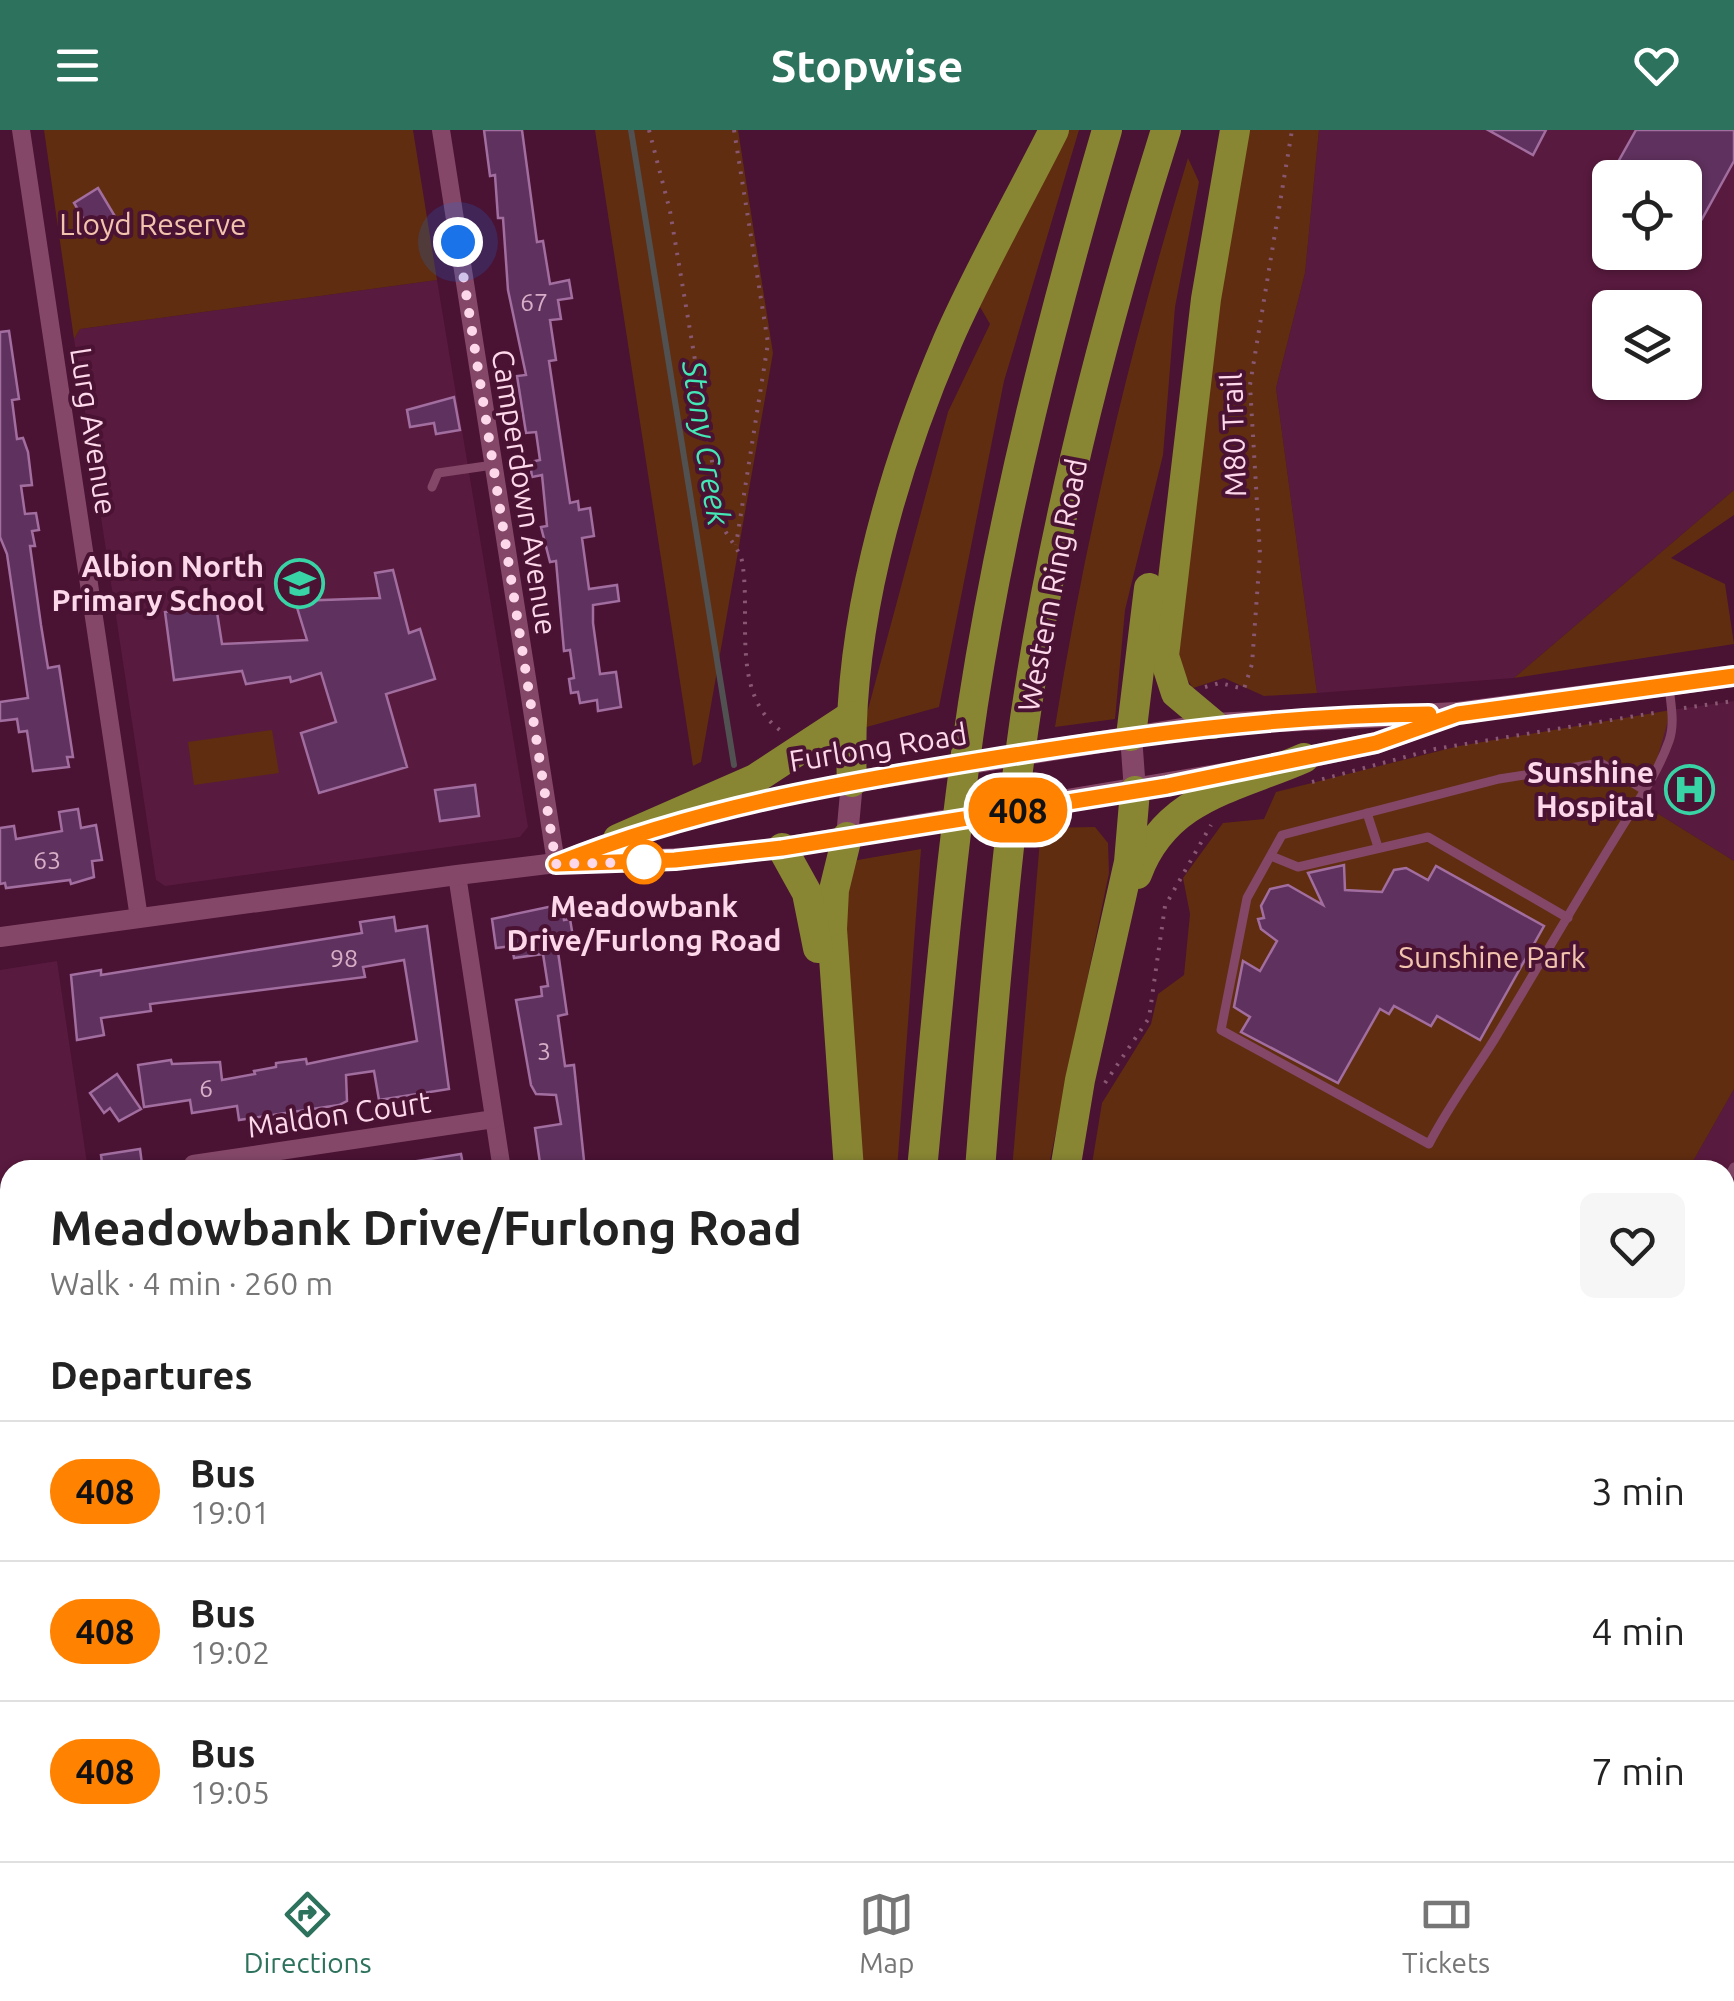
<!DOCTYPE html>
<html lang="en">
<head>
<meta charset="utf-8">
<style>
  body { margin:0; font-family:Ubuntu,sans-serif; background:#f6f6f6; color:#222; height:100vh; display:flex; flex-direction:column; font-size:38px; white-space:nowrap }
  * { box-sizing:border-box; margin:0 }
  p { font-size:32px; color:#767676 }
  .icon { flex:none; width:55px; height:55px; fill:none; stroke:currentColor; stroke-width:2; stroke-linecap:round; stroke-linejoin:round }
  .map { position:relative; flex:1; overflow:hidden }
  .sheet { position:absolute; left:0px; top:1030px; width:1735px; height:702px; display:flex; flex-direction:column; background:#fff; border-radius:30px 30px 0 0; box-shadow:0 2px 8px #0004 }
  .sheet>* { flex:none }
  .badge { padding:0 20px; border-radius:32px; font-size:35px; line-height:65px }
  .tools { position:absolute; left:1592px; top:30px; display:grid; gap:20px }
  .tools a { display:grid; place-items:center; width:110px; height:110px; border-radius:15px; background:#fff; box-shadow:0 2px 8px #0004; font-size:50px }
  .you { position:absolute; width:50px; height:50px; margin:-25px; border:8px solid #fff; border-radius:50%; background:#1a73e8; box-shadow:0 0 0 15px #1a73e833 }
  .map>.badge { position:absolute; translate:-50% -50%; box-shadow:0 0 0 5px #fff }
  h2 { padding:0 50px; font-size:38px; line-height:90px }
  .round { display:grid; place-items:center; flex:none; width:105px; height:105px; border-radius:15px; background:#f6f6f6 }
  .summary { display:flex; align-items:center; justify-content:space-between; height:170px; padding:0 50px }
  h1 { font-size:48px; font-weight:700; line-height:75px }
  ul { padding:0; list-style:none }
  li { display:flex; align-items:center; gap:30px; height:140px; padding:0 50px; border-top:2px solid #e0e0e0 }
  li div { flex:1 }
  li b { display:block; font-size:38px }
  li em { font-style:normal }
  li .badge { min-width:110px; font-weight:700; text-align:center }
  header { display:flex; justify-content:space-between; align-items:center; height:130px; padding:0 50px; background:#2c725d; color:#fff; font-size:45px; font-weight:700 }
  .tab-bar { display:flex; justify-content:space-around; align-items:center; height:140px; border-top:2px solid #e0e0e0; background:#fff; font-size:28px; color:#767676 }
  .tab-bar a { display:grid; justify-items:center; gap:5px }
  .tab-bar .on { color:#2c725d }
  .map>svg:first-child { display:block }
  .built { fill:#591a3f; fill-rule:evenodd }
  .green { fill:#602d10 }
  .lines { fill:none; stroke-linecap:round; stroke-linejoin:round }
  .stream { stroke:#515152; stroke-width:6 }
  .building { fill:#5f315e; stroke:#a16e9f; stroke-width:2.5 }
  .path { stroke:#885772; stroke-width:4; stroke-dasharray:2.5 8; stroke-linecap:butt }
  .service { stroke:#844768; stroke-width:9 }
  .minor { stroke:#844768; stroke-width:18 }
  .tertiary { stroke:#844768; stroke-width:20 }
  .secondary { stroke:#844768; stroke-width:22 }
  .motorway { stroke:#888633; stroke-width:30 }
  .line-casing { stroke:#fff; stroke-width:22 }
  .line { stroke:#ff8200; stroke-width:15 }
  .walk { stroke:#fdd8ea; stroke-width:10; stroke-dasharray:0 18 }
  .stop-dot { fill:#fff; stroke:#ff8200; stroke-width:5 }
  .labels { text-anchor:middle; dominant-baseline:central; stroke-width:8; stroke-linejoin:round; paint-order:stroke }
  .number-label { font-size:25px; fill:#d6aec7 }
  .park-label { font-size:30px; fill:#f2c4ae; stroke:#4a1233 }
  .street-label { font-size:30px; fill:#fdd8ea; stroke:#4a1233 }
  .poi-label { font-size:30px; font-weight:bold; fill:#fdd8ea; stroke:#4a1233; text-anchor:end }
  .stop-label { font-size:30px; font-weight:bold; fill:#fdd8ea; stroke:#4a1233 }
  .water-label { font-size:32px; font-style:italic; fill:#44e8b6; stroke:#4a1233 }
</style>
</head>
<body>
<header><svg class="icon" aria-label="menu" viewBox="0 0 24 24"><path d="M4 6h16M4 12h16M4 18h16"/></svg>Stopwise<svg class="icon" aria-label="heart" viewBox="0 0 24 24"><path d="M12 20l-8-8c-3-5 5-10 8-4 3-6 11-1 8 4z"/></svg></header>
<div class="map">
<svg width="1734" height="1731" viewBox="0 0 1734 1731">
  <rect width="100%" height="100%" fill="#4a1233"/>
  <g class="built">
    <path d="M 1319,0 L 1734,0 L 1734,360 L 1514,548 L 1317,563 L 1276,258 L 1305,143 ZM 1610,48 L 1685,48 L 1685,122 L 1610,122 ZM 1610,178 L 1685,178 L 1685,252 L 1610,252 Z"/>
    <polygon points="437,150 528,697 520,707 165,756 156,750 74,209 80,199"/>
    <polygon points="1734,571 1734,731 1636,670 1671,580"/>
    <polygon points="57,831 88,1040 10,1040 10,1287 0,1289 0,840"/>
    <polygon points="1734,959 1734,1596 1725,1594 1725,1040 1688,1040"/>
  </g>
  <g class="green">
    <polygon points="44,0 413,0 437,150 80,199 74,209"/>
    <polygon points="595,0 738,0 773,223 701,632 693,636"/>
    <polygon points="1061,0 1079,0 1004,251 939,577 863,598 948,282 990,194 980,177"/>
    <polygon points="1245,0 1319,0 1305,143 1276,258 1317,563 1264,566 1224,548 1193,558 1178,535 1205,268"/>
    <path d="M 1188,28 L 1199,52 L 1175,177 L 1163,325 L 1125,480 L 1115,589 L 1055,597 C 1086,403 1131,215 1188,28 Z"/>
    <polygon points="1734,360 1734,385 1671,428 1725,454 1734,514 1514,548"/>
    <polygon points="1671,580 1652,647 1636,670 1734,731 1734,959 1688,1040 1091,1040 1102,973 1151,894 1158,864 1184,845 1190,784 1183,748 1223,693 1264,689 1276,662 1459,616"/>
    <polygon points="272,600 279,643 194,655 188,612"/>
    <polygon points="1095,697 1108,713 1109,743 1048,1040 1012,1040 1041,698"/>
    <polygon points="921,719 897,1040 858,1040 844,801 852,731"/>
    <polygon points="1725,1594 1734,1596 1734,1689 1725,1687"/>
    <polygon points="962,1723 962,1722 1334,1723 1329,1731 961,1731"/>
  </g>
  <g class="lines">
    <g class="stream">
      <polyline points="631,0 734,635"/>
      <polyline points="1725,1636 1734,1638"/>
    </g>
  </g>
  <g class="building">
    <polygon points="484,0 522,0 537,112 543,111 550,154 569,150 572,168 558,170 561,189 550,190 556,230 549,231 570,373 578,371 579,380 590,378 594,406 582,408 589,459 617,455 619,471 593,475 593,493 600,544 616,542 621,577 598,581 597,570 580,573 578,562 571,563 569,549 574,548 570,520 564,521 556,431 550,432 541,397 547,396 542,345 532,347 530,332 540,330 536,302 526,303 517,246 526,245 508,160 503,88 498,88 495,45 490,46"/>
    <polygon points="1488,0 1546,0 1533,25"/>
    <polygon points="1636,0 1734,0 1734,31 1702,89 1685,80 1685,48 1626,48 1613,41"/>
    <polygon points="98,58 116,88 92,103 74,73"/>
    <polygon points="9,201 19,269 12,270 17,309 23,308 28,322 32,355 21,356 25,384 36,383 39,400 32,401 35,416 30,416 41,495 48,538 59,536 73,627 67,627 69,637 33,641 27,601 19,602 17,589 0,591 0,572 28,568 7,424 0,407 0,202"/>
    <polygon points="454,267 460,300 436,304 434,293 410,297 407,280"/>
    <polygon points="393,440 409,503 420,499 435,549 386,564 407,637 319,663 301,603 336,592 321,543 291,552 290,547 246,554 242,541 174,550 165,482 216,476 222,514 307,510 295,471 380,468 375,443"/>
    <polygon points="475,655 479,686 440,691 435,660"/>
    <polygon points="78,679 81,698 96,695 102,730 92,731 94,747 71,754 70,750 6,758 5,753 0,754 0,698 14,696 16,709 62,701 59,682"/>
    <polygon points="1344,735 1345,760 1382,762 1394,740 1406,738 1428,750 1436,736 1544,796 1480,910 1437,886 1431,896 1394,876 1389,884 1380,879 1338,953 1241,902 1250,887 1234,877 1243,831 1260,841 1277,811 1261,799 1258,789 1264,788 1261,776 1270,759 1288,755 1323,775 1308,743"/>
    <polygon points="553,776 562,778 564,790 570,789 574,813 557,815 567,884 558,886 565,936 574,935 585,1040 541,1040 535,998 561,994 556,965 536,964 531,955 516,870 542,866 541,857 548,856 543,824 514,828 512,816 496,818 492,789"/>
    <polygon points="394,787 396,801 427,796 449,959 379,970 374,941 346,945 347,971 339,975 239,990 237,976 192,983 190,970 144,977 138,935 171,930 172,934 220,932 222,950 255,944 254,941 276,937 276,933 306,929 307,934 417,911 404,830 363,837 365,847 150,874 151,881 101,888 104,905 77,910 71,845 101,840 101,845 362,803 360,792"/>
    <polygon points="117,944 141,979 119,991 110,978 104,983 90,963"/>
    <polygon points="140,1019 142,1034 131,1036 132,1040 103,1040 101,1025"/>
    <polygon points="461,1024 464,1040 418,1040 417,1031"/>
  </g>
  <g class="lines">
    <g class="path">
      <path d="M 649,0 L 670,81 L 723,397 C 729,409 739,419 742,431 C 752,487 729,562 781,601"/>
      <polyline points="734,0 768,213 736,415"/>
      <polyline points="1205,557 1220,553 1244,559 1252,534 1260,424 1250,255 1292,0"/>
      <polyline points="1684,578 1734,571"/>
      <polyline points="1312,652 1435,619 1660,582"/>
      <polyline points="1105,953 1149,888 1165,776 1211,695"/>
      <polyline points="980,1731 981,1722"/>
    </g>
    <g class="service">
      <polyline points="432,357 438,343 493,335"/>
      <path d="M 1644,660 L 1601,633 L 1499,649 L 1282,705 L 1247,768 L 1221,900 L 1429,1014 C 1448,977 1472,945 1494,910 C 1535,842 1575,773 1617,705 C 1635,675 1657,645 1669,611 C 1675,594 1671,575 1669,557"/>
      <polyline points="1367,683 1378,717"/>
      <polyline points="1271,726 1298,737 1428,707 1568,788"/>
      <polyline points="1725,1053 1734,1037"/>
      <polyline points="1725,1553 1734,1555"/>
    </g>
    <g class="minor">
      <polyline points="21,0 139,788"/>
      <polyline points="441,0 556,733"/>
      <polyline points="457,745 502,1040"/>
      <polyline points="193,1034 494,989"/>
      <polyline points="0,1515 10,1516"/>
      <polyline points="603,1722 604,1731"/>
      <polyline points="1445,1722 1476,1731"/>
      <polyline points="298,1728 336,1722"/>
      <polyline points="1411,1731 1426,1722"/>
    </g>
    <g class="tertiary">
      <polyline points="709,681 852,652"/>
      <polyline points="567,729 629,705"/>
      <polyline points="0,807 457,745 556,733 723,726 847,707"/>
    </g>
    <g class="secondary">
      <polyline points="1131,606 1135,661"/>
      <polyline points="1288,631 1376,613 1458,583"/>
      <polyline points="1247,640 847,707 852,652 1213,594 1458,583 1734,546"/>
    </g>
    <g class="motorway">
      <polyline points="1213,594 1176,563 1164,526 1206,169 1235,0"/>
      <polyline points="1131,606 1149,458"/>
      <path d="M 852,652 C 845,503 890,345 948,210 C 979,139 1019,70 1054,0"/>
      <polyline points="847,707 834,760 832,799 849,1040"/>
      <polyline points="618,709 755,649 851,586"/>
      <polyline points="782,718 807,763 818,818"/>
      <path d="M 1137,744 C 1166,666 1236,658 1304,628"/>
      <path d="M 922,1040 C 937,885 950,729 973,574 C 1003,380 1052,188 1107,0"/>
      <path d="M 980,1040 C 990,909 1001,778 1017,648 C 1044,428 1099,211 1166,0"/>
      <polyline points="1065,1040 1080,950 1129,732 1135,661"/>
      <polyline points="812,1731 813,1722"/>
      <polyline points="852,1731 854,1722"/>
      <polyline points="898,1731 900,1722"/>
      <polyline points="945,1731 947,1722"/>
    </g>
  </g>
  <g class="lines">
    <defs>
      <path id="line" d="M 1429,584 C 1277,585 1132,606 983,630 C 836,654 695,678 556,734 L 675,730 L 782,718 L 1167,656 L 1376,613 L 1458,584 L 1734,546"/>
    </defs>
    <use href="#line" class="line-casing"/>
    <use href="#line" class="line"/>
    <polyline class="walk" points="458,112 556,734 652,732 644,732"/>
  </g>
  <defs>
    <symbol id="school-ring" viewBox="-11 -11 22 22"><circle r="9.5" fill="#4a1233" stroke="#39d4a5" stroke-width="1.5"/><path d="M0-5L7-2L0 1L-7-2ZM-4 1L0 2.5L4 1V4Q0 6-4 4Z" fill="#39d4a5"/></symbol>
    <symbol id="hospital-ring" viewBox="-11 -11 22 22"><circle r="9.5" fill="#4a1233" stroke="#39d4a5" stroke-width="1.5"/><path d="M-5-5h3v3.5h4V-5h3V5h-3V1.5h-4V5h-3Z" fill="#39d4a5"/></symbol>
  </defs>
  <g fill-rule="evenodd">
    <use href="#school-ring" x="272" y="426" width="55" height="55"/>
    <use href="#hospital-ring" x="1662" y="632" width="55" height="55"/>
  </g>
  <circle class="stop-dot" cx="644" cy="732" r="20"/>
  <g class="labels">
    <g class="number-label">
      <text x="534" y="172">67</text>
      <text x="47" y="730">63</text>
      <text x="344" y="828">98</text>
      <text x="544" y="921">3</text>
      <text x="206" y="958">6</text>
    </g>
    <g class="park-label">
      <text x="153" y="94">Lloyd Reserve</text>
      <text x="1492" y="827">Sunshine Park</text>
    </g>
    <g class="street-label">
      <text transform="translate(94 301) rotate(81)">Lurg Avenue</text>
      <text transform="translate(1233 305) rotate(-92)">M80 Trail</text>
      <text transform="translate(525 362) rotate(81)">Camperdown Avenue</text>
      <text transform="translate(1052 455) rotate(-79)">Western Ring Road</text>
      <text transform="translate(878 617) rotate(-9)">Furlong Road</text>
      <text transform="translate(339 984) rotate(-8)">Maldon Court</text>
    </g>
    <g class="poi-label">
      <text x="264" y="436">Albion North<tspan x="264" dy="34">Primary School</tspan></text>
      <text x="1654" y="642">Sunshine<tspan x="1654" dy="34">Hospital</tspan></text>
    </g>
    <g class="stop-label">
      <text x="644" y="776">Meadowbank<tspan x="644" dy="34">Drive/Furlong Road</tspan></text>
    </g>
    <g class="water-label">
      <text transform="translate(707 313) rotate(81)">Stony Creek</text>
    </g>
  </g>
</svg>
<div class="tools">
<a><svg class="icon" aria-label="locate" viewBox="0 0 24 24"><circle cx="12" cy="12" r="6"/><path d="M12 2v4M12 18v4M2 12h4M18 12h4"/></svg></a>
<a><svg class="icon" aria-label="layers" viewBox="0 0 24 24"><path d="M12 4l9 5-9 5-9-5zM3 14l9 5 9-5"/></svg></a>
</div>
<div class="you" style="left:458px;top:112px"></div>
<b class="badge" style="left:1018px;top:680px;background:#ff8200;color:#111">408</b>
<section class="sheet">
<div class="summary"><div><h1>Meadowbank Drive/Furlong Road</h1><p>Walk · 4 min · 260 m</p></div><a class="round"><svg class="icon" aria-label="heart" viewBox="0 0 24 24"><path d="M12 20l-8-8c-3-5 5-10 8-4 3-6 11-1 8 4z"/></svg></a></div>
<h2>Departures</h2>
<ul>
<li><span class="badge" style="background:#ff8200;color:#111">408</span><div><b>Bus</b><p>19:01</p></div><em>3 min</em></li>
<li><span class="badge" style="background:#ff8200;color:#111">408</span><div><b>Bus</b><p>19:02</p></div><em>4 min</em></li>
<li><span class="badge" style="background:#ff8200;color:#111">408</span><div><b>Bus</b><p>19:05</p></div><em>7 min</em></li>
</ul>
</section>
</div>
<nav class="tab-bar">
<a class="on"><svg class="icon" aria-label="directions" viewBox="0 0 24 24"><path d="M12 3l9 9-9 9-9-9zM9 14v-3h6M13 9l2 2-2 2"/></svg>Directions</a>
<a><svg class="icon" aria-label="map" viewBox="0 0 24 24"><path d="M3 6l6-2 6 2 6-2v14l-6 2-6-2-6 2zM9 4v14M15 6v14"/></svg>Map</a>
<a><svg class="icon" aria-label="tickets" viewBox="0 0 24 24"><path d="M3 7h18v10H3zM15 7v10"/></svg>Tickets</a>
</nav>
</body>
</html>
